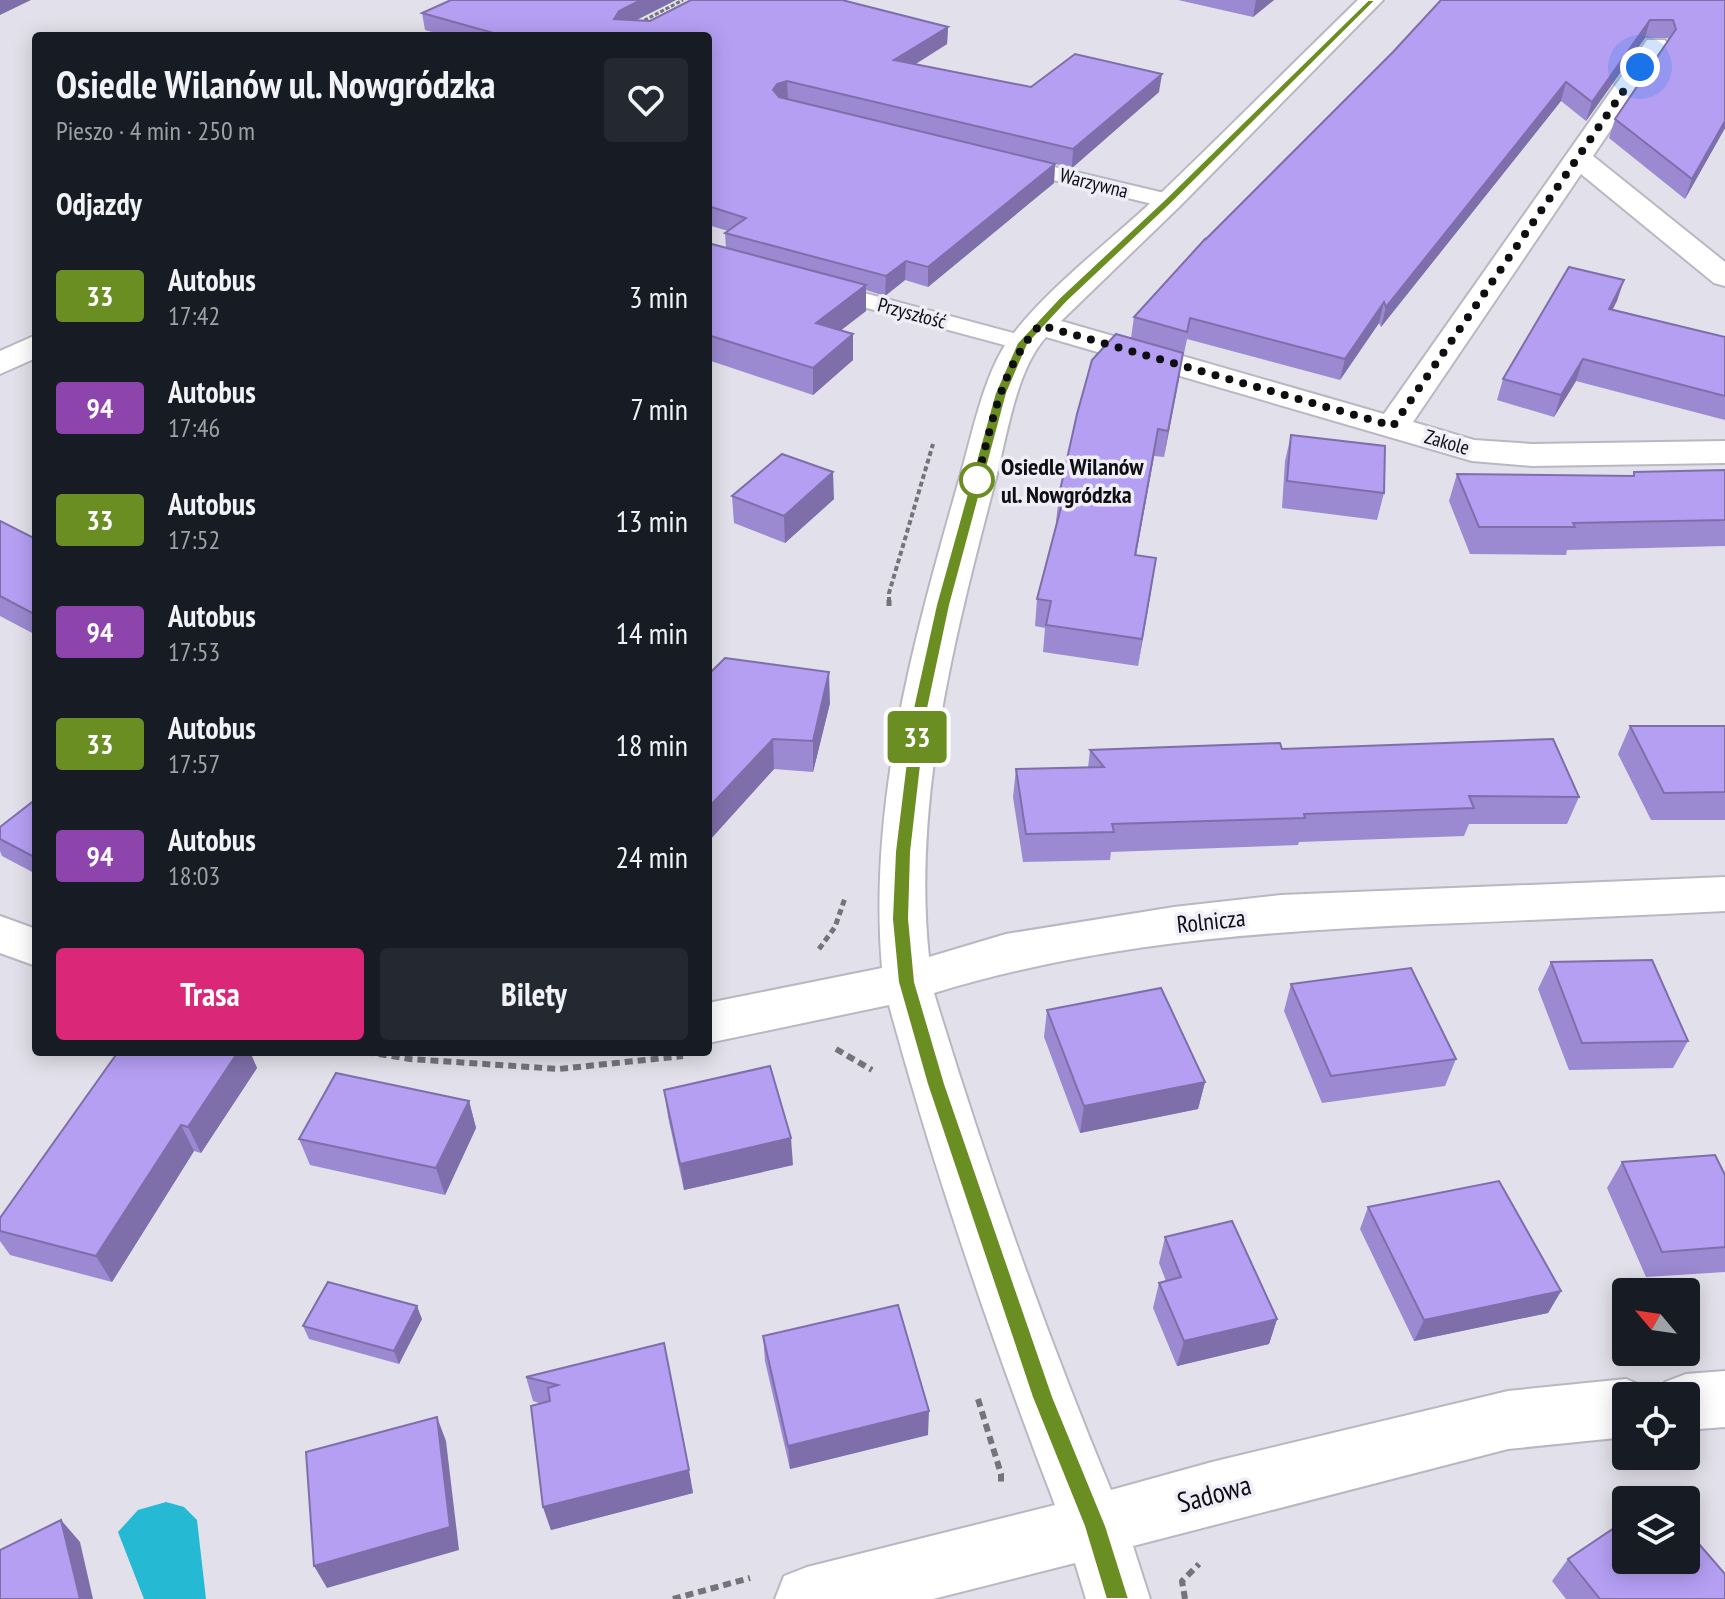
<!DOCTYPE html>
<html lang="pl">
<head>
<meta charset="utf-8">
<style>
  body { margin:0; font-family:"PT Sans Narrow",sans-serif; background:#242831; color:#f1f3f6; height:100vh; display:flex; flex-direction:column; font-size:30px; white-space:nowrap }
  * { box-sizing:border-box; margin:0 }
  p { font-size:26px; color:#9ea1a6 }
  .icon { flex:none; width:44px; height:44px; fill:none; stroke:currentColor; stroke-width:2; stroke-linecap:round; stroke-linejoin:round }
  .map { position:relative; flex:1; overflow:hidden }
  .drawer { position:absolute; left:32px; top:32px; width:680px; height:1024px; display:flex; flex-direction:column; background:#171b24; border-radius:8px; box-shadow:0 4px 20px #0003 }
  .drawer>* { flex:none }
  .badge { padding:0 16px; border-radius:6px; font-size:28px; line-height:52px }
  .needle { width:52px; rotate:299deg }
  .fabs { position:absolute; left:1612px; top:1278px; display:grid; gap:16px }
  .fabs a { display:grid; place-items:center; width:88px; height:88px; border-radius:8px; background:#171b24; box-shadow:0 4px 20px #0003; font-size:40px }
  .you { position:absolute; width:40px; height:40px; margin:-20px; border:6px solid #fff; border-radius:50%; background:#1a73e8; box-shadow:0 0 0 12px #1a73e833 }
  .map>.badge { position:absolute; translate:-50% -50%; box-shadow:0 0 0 4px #fff }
  h2 { padding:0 24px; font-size:30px; line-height:72px }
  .round { display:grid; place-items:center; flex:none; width:84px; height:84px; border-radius:8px; background:#242831 }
  .summary { display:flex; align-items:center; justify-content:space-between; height:136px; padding:0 24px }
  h1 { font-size:38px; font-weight:800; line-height:60px }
  .cta { display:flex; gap:16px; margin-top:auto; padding:16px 24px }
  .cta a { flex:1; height:92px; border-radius:8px; background:#db2777; color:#fff; font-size:32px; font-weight:800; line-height:92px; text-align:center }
  .cta a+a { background:#242831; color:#f1f3f6 }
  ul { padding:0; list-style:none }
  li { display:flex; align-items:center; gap:24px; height:112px; padding:0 24px }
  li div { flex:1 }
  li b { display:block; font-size:30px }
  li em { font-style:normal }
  li .badge { min-width:88px; font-weight:700; text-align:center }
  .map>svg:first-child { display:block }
  .water { fill:#26b9d4 }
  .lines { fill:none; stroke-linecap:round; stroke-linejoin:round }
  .service-casing { stroke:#b9b7c1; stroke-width:4 }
  .minor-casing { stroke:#b9b7c1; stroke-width:4 }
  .path-far3 { stroke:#74737a; stroke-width:3; stroke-dasharray:4 2; stroke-linecap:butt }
  .path-far2 { stroke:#74737a; stroke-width:4; stroke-dasharray:5 3; stroke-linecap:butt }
  .path-far1 { stroke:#74737a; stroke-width:5; stroke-dasharray:6 4; stroke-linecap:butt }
  .path { stroke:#74737a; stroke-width:6; stroke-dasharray:8 5; stroke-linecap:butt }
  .service { fill:#fff; fill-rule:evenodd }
  .minor { fill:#fff; fill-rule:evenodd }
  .wall { fill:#9b89d1 }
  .shaded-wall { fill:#7e6faa }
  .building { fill:#b49ff3; stroke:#7e6faa; stroke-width:2 }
  .line { fill:#6b8e23; stroke:#fff; stroke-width:2 }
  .walk { stroke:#0f0f12; stroke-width:8; stroke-dasharray:0 14.4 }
  .stop-dot { fill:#fff; stroke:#6b8e23; stroke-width:4 }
  .labels { text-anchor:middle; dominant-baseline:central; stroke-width:7; stroke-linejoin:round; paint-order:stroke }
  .far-street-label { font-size:20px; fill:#0f0f12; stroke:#efedf8 }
  .stop-label { font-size:24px; font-weight:bold; fill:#0f0f12; stroke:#efedf8; text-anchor:start }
  .street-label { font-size:24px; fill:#0f0f12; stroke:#efedf8 }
  .near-street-label { font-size:28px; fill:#0f0f12; stroke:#efedf8 }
</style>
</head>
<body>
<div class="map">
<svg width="1725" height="1599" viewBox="0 0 1725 1599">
  <rect width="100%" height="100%" fill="#e2e0ea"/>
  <polygon class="water" points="166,1502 184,1507 197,1520 206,1599 144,1599 118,1532 138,1510"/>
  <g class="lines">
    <defs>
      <g id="service">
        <polygon points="1008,156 1177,196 1180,201 1169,208 1000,167 997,162"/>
        <polygon points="823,282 1032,338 1035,343 1032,348 1023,350 815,294 811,289 815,284"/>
      </g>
      <g id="minor">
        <path d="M 1358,0 L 1383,0 L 1179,207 L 1061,321 L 1384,414 L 1647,40 L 1665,40 L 1668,45 L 1593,156 L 1725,262 L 1725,286 L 1714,283 L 1581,174 L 1413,422 L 1474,440 L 1532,444 L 1725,441 L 1725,463 L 1532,466 L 1472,461 L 1046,337 C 1016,370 1007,436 996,478 C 956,630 912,799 929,957 L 1006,934 L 1174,907 L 1281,895 L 1725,877 L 1725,911 C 1628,916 1530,920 1433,924 C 1265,931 1096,943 934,993 C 985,1161 1044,1328 1111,1490 L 1212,1462 L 1508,1391 L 1626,1379 L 1647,1388 L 1651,1396 L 1626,1396 L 1626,1437 L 1508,1449 L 1133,1546 L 1150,1599 L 1086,1599 L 1075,1563 L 933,1599 L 775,1599 L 784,1576 L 807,1567 L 1055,1505 C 992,1341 935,1174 889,1005 L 708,1043 L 708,1003 L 882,968 C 868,802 914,638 959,480 C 972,437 983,374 1010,338 C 1051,284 1110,242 1159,195 C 1226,131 1291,65 1358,0 Z"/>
        <polygon points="36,335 36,358 0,374 0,351"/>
        <polygon points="0,916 36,929 36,966 0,953"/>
        <polygon points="1725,1371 1725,1427 1686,1430 1686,1396 1659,1396 1665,1382 1686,1374"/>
      </g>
    </defs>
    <use href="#service" class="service-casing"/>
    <use href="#minor" class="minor-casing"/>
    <polyline class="path-far3" points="639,23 683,0"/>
    <polyline class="path-far2" points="889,602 889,593 933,444"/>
    <g class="path-far1">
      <polyline points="889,600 889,608"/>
      <polyline points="819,949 835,927 845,898"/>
    </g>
    <g class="path">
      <polyline points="836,1049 872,1070"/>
      <polyline points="366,1052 410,1059 559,1069 683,1056"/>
      <polyline points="978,1399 1001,1474 1001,1486"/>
      <polyline points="673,1599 750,1578"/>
      <polyline points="1185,1599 1182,1581 1199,1564"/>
    </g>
    <use href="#service" class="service"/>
    <use href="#minor" class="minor"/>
  </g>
  <g class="wall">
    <polygon points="676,0 636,20 948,27 947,44 916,64 1031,87 1159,92 1072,168 905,127 1055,164 1054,183 928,287 905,280 885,296 866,290 866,311 840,330 853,360 813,395 708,360 708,243 726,248 725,233 728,231 708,225 708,36 445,36 425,30 422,13"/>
    <polygon points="1178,0 1274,0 1253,17"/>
    <polygon points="1725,0 1725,128 1685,199 1609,138 1615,119 1668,40 1668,38 1645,38 1586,121 1561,101 1381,327 1379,323 1340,380 1187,339 1184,353 1131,338 1134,317 1205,240 1393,52"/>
    <polygon points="1624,280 1613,309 1725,337 1725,420 1576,381 1554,417 1497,400 1503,379"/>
    <polygon points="1183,353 1164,457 1154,456 1136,555 1152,585 1138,666 1043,652 1045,628 1035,626 1037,599 1058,522 1056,522 1059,495"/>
    <polygon points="1291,435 1384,493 1377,520 1282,508 1285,461"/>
    <polygon points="1725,470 1725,546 1567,550 1566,555 1470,554 1449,501 1457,474 1633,476 1634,472"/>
    <polygon points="732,496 834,499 785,543 734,523"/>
    <polygon points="0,521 36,539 36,635 0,616"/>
    <polygon points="708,675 830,703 813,772 774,769 708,842"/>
    <polygon points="1630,726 1725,726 1725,820 1651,820 1618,754"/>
    <polygon points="1282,749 1579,797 1567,824 1469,824 1464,836 1299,842 1298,845 1111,852 1110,860 1023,862 1013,797 1016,769 1088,768 1090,750"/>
    <polygon points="36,799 36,874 2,856 0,851 0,827"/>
    <polygon points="1551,962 1688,1041 1673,1068 1569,1070 1538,989"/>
    <polygon points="1291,984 1456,1059 1445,1086 1322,1103 1284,1011"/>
    <polygon points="1047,1010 1205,1082 1198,1109 1080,1133 1044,1037"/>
    <polygon points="118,1052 250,1052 257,1068 201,1153 194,1151 112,1282 10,1255 0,1241 0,1218"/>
    <polygon points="664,1090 793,1165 684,1190 668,1117"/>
    <polygon points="469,1101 476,1128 445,1195 310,1165 299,1139"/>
    <polygon points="1622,1162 1725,1175 1725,1272 1646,1277 1607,1188"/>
    <polygon points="1368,1207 1561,1291 1548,1313 1414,1341 1360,1229"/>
    <polygon points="1165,1237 1277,1319 1269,1344 1177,1366 1153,1308 1159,1283 1166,1281 1159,1263"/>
    <polygon points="422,1319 399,1364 309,1339 303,1326"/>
    <polygon points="763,1336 928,1435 790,1469 765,1361"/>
    <polygon points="664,1343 693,1493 551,1530 543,1507 542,1404 533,1401 526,1377"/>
    <polygon points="1568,1559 1725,1599 1566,1599 1552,1581"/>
  </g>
  <g class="shaded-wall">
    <polygon points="0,0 31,0 0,15"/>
    <polygon points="641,0 676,0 621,28 614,19 619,11"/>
    <polygon points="1256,0 1274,0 1253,17"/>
    <polygon points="1650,20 1645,38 1586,121 1592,102"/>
    <polygon points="948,27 947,44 894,77 894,60"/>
    <polygon points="1162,74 1159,92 1072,168 1073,149"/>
    <polygon points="787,81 788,99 778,102 773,90 777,84"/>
    <polygon points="1566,82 1561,101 1381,327 1386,307"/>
    <polygon points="1725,121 1725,128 1685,199 1692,179"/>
    <polygon points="1055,164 1054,183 928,287 928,267"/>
    <polygon points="906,261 905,280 885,296 886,276"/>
    <polygon points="1624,280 1617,301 1602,330 1609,309"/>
    <polygon points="866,285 866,311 817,349 816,323"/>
    <polygon points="1384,302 1379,323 1340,380 1345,359"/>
    <polygon points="853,334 853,360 813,395 813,368"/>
    <polygon points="1183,353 1179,379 1164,457 1168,431"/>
    <polygon points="1583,359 1576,381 1554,417 1561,395"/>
    <polygon points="1158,429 1154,456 1131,582 1135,555"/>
    <polygon points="833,472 834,499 785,543 784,516"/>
    <polygon points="1156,558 1152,585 1138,666 1142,639"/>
    <polygon points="829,672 830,703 813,772 813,741"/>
    <polygon points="773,739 774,769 708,842 708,808"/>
    <polygon points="238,1052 250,1052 257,1068 201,1153 188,1127"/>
    <polygon points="1205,1082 1198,1109 1080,1133 1084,1106"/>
    <polygon points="469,1101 476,1128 445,1195 436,1168"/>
    <polygon points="181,1125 194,1151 112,1282 96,1256"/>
    <polygon points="791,1138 793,1165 684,1190 680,1164"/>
    <polygon points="1561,1291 1548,1313 1414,1341 1424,1320"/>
    <polygon points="417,1306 422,1319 399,1364 394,1351"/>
    <polygon points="1277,1319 1269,1344 1177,1366 1184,1341"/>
    <polygon points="929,1411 928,1435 790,1469 788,1446"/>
    <polygon points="437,1417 446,1441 459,1550 327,1588 314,1566"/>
    <polygon points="689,1470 693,1493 551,1530 543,1507"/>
    <polygon points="61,1520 80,1542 93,1599 80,1599"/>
  </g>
  <g class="building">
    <polygon points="451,0 641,0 619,11 614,19 650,21 691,0 842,0 948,27 894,60 1031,87 1075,54 1162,74 1073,149 787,81 777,84 773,90 779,97 1055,164 928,267 906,261 886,276 725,233 746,218 708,206 708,36 504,36 422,13"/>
    <polygon points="1441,0 1725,0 1725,121 1692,179 1615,119 1676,29 1673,20 1650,20 1592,102 1566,82 1386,307 1384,302 1345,359 1190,318 1187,332 1134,317 1206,238 1205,240 1393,52"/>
    <polygon points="708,243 866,285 816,323 853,334 813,368 708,335"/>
    <polygon points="1569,267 1624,280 1609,309 1725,337 1725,396 1583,359 1561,395 1503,379"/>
    <polygon points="1116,334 1183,353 1168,431 1158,429 1135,555 1156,558 1142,639 1046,625 1051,601 1037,599 1064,496 1059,495 1077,414 1092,360"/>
    <polygon points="1291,435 1385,446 1384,493 1287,481"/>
    <polygon points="782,454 833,472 784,516 732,496"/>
    <polygon points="1725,470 1725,520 1573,523 1575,527 1479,527 1457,474 1634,476 1634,472"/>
    <polygon points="0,521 36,539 36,615 0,596"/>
    <polygon points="725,658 829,672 813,741 773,739 708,808 708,675"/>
    <polygon points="1630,726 1725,726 1725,792 1664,793"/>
    <polygon points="1553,739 1579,797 1469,796 1474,808 1304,814 1305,818 1112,824 1114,832 1026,834 1016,769 1104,767 1090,750 1280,743 1282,749"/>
    <polygon points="36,799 36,858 0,839 0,827"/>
    <polygon points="1652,960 1688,1041 1582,1043 1551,962"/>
    <polygon points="1411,968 1456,1059 1331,1076 1291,984"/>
    <polygon points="1161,988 1205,1082 1084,1106 1047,1010"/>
    <polygon points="118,1052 238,1052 188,1127 181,1125 96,1256 0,1231 0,1218"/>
    <polygon points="770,1066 791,1138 680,1164 664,1090"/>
    <polygon points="336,1073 469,1101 436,1168 299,1139"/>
    <polygon points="1715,1155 1725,1175 1725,1247 1662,1252 1622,1162"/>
    <polygon points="1499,1181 1561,1291 1424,1320 1368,1207"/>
    <polygon points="1232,1221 1277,1319 1184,1341 1159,1283 1181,1277 1165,1237"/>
    <polygon points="328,1282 417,1306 394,1351 303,1326"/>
    <polygon points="898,1305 929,1411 788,1446 763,1336"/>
    <polygon points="664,1343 689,1470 543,1507 531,1406 550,1401 548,1388 558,1385 526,1377"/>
    <polygon points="437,1417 450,1527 314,1566 306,1452"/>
    <polygon points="61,1520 80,1599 0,1599 0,1550"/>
    <polygon points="1626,1520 1626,1560 1686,1560 1686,1529 1725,1574 1725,1599 1600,1599 1568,1559"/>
  </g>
  <polygon class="line" points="1368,0 1376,0 1172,203 1067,302 1028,344 1007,393 950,605 927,713 911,852 909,919 915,982 945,1084 1053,1397 1106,1526 1129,1599 1106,1599 1084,1526 1032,1397 927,1084 898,982 892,919 895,852 912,713 936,605 995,393 1017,343 1059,298 1165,199"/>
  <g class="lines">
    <path class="walk" d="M 977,480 L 976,484 C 991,429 1000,367 1040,325 L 1393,426 L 1640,67"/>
  </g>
  <circle class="stop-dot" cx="977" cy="480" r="16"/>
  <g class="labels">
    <g class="far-street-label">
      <text transform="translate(1094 183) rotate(14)">Warzywna</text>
      <text transform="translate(912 313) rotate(15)">Przyszłość</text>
      <text transform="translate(1447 442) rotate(16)">Zakole</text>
    </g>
    <g class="stop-label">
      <text x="1001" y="466">Osiedle Wilanów<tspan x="1001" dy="28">ul. Nowgródzka</tspan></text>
    </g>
    <g class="street-label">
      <text transform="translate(1211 921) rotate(-6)">Rolnicza</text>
    </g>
    <g class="near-street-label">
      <text transform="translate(1214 1493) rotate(-15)">Sadowa</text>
    </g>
  </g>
</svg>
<div class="fabs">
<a><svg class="needle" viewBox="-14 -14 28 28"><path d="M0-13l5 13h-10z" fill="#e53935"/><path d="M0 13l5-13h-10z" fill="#9ea1a6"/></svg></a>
<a><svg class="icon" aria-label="locate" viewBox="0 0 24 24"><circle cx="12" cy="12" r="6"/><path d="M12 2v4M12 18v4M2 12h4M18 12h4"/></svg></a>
<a><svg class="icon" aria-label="layers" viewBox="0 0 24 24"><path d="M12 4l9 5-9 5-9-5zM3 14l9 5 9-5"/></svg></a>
</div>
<div class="you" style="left:1640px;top:67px"></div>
<b class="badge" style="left:917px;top:737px;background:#6b8e23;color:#fff">33</b>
<section class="drawer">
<div class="summary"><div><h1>Osiedle Wilanów ul. Nowgródzka</h1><p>Pieszo · 4 min · 250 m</p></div><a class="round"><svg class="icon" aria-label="heart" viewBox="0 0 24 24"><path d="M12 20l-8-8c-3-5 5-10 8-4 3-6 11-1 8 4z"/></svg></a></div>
<h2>Odjazdy</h2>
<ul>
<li><span class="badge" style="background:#6b8e23;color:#fff">33</span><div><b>Autobus</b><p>17:42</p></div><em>3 min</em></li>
<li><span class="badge" style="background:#8e44ad;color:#fff">94</span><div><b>Autobus</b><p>17:46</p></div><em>7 min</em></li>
<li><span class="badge" style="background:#6b8e23;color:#fff">33</span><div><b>Autobus</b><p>17:52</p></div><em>13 min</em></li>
<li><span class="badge" style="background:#8e44ad;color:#fff">94</span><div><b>Autobus</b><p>17:53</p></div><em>14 min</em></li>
<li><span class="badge" style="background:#6b8e23;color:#fff">33</span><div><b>Autobus</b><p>17:57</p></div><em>18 min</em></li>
<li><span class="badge" style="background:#8e44ad;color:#fff">94</span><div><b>Autobus</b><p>18:03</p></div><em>24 min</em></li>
</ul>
<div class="cta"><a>Trasa</a><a>Bilety</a></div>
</section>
</div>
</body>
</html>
